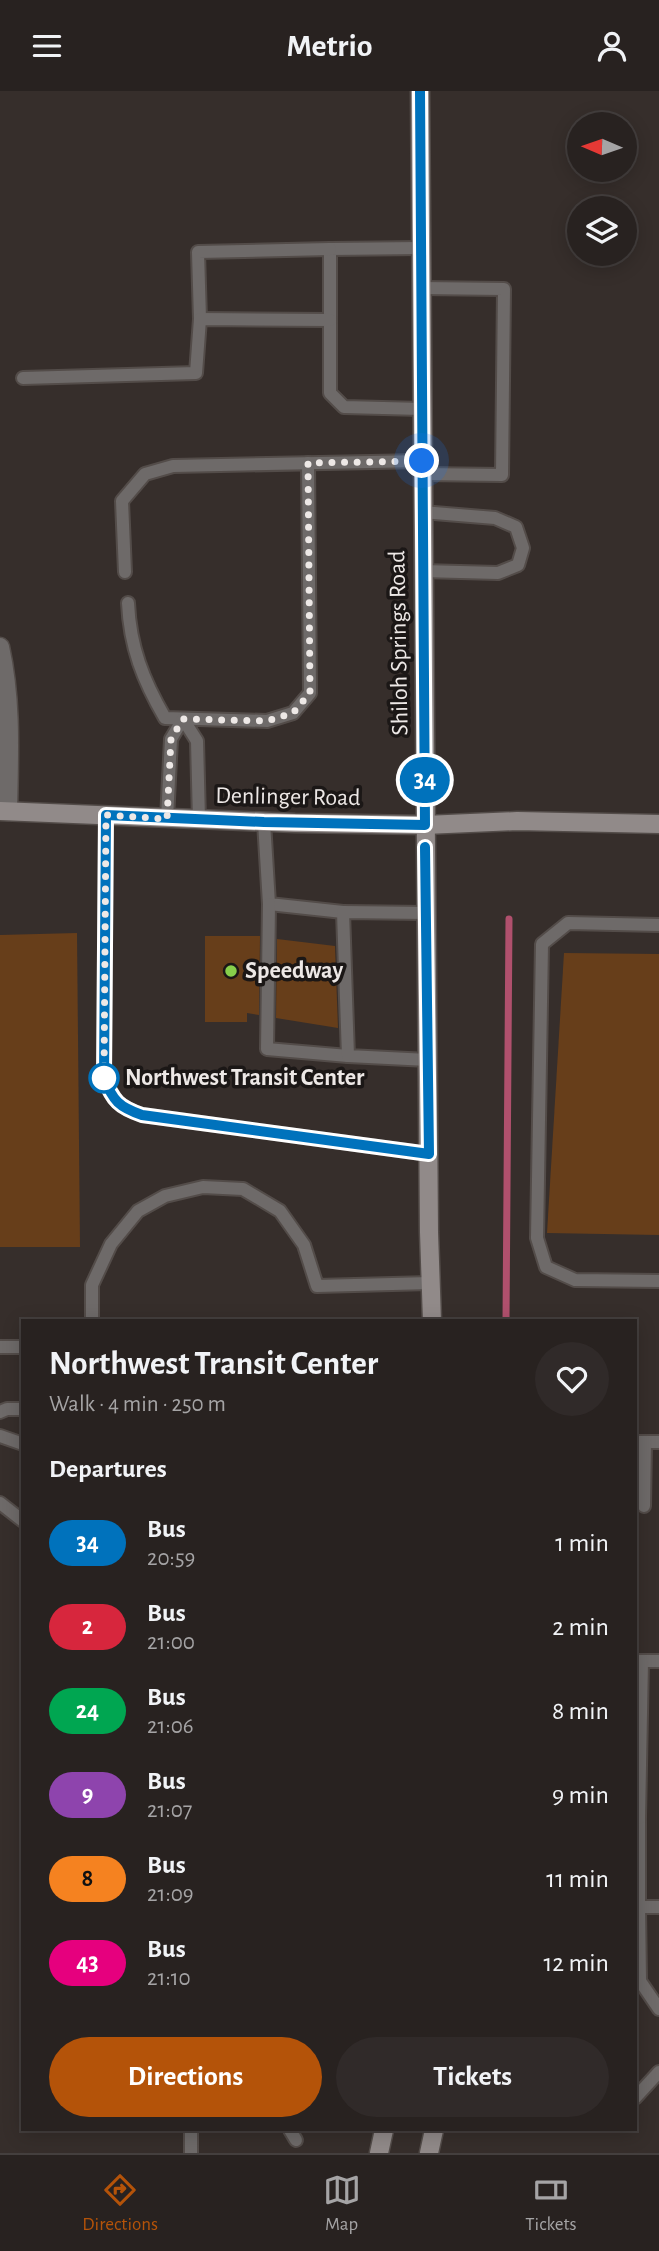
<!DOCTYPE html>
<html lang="en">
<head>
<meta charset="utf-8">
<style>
  body { margin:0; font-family:"Alegreya Sans",sans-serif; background:#302a29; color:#f1f3f6; height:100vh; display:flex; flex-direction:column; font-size:26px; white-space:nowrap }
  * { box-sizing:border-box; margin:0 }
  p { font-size:23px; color:#a5a4a5 }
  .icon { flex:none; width:38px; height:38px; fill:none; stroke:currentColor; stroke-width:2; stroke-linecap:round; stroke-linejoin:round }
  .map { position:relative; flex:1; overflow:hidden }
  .drawer { position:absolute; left:21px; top:1228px; width:616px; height:812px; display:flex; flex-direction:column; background:#282220; border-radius:0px; box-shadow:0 4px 18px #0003,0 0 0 2px #443f3e }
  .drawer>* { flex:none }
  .badge { padding:0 14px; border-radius:23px; font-size:24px; line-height:46px }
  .needle { width:46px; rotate:272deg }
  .controls { position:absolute; left:567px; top:21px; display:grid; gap:14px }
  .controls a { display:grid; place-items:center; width:70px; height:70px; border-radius:50%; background:#282220; box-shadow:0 4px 18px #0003,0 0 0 2px #443f3e; font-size:35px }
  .you { position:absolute; width:35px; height:35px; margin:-18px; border:5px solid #fff; border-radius:50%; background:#1a73e8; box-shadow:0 0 0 10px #1a73e833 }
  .map>.badge { position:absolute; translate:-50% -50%; box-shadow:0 0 0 4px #fff }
  h2 { padding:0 28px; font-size:26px; line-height:63px }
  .round { display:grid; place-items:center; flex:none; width:74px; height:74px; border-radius:37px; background:#302a29 }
  .summary { display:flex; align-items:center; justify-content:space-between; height:119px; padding:0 28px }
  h1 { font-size:33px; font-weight:700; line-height:52px }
  .button { display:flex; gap:14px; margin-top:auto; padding:14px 28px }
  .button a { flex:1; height:80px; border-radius:42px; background:#b45309; color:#fff; font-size:28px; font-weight:700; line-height:80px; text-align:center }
  .button a+a { background:#302a29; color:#f1f3f6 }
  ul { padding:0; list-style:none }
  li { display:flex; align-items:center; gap:21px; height:84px; padding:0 28px }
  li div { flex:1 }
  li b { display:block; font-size:26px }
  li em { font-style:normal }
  li .badge { min-width:77px; font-weight:700; text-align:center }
  header { display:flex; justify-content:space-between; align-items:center; height:91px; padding:0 28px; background:#282220; font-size:32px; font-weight:700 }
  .tab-bar { display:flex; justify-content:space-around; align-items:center; height:98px; border-top:2px solid #443f3e; background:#282220; font-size:19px; color:#a5a4a5 }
  .tab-bar a { display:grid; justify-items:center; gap:4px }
  .tab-bar .current { color:#b45309 }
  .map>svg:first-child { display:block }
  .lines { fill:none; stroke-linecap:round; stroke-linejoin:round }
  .stream { stroke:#b0506d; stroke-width:7 }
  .building { fill:#673e1a }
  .lane-casing { stroke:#534c49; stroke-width:16 }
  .street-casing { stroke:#534c49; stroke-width:21 }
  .secondary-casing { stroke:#534c49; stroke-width:21 }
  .lane { stroke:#6e6a69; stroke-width:12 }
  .street { stroke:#6e6a69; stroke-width:18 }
  .secondary { stroke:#918a89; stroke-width:18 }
  .line-casing { stroke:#fff; stroke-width:16 }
  .line { stroke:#0072bc; stroke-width:10 }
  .walk { stroke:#ede8e6; stroke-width:7; stroke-dasharray:0 12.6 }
  .poi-dot { fill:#87cf4b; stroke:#1b1716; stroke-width:2.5 }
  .stop-dot { fill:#fff; stroke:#0072bc; stroke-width:3.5 }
  .labels { text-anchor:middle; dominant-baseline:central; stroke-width:7; stroke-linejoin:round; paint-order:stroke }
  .street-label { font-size:24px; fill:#ede8e6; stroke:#1b1716 }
  .poi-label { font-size:24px; font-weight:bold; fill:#ede8e6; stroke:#1b1716; text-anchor:start }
  .stop-label { font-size:24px; font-weight:bold; fill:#ede8e6; stroke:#1b1716; text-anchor:start }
</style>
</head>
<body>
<header><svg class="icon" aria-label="menu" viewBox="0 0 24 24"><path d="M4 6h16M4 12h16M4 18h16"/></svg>Metrio<svg class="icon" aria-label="person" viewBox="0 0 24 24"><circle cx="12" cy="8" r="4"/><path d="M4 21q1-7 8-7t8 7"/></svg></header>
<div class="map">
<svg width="659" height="2062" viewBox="0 0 659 2062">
  <rect width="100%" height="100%" fill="#362e2b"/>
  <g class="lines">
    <polyline class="stream" points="506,1230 509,828"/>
  </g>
  <g class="building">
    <polygon points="77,842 80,1156 0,1156 0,844"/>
    <polygon points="205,845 260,845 259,924 247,922 247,931 205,931"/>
    <polygon points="277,848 335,855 338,937 276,927"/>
    <polygon points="564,862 659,863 659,1144 547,1142"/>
  </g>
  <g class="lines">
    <defs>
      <g id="lane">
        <polyline points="421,157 330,158 330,302 344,316 422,318"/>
        <polyline points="421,197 504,198 502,384 422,383"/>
        <polyline points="200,228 198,161 330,158"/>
        <polyline points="23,287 196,282 200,228 330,229"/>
        <polyline points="422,421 495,427 516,436 523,457 518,474 498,482 422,480"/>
        <polyline points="125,481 122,410 145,383 173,375 422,370"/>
        <path d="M 128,512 C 130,556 143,589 165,627 L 267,630 L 293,622 L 310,602 L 308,372"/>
        <polyline points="183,628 197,650 199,729"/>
        <path d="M 106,724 L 104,987 C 113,1010 119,1016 142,1024 L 429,1063"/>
        <polyline points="167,728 171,648 183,628"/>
        <polyline points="264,731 269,813 343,821"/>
        <polyline points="269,813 267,958 348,965"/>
        <polyline points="426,822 343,821 348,965 428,969"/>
        <polyline points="659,834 568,832 542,853 537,1147 546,1176 575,1189 659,1190"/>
        <polyline points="92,1230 92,1194 111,1153 138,1120 165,1105 203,1096 243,1098 280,1120 304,1154 317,1195 430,1192"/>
        <polyline points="0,1256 23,1256"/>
        <polyline points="0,1321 7,1318 23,1318"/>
        <polyline points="0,1345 23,1353"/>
        <polyline points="635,1351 659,1351"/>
        <polyline points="0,1412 23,1430"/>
        <polyline points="644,1415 645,1351"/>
        <polyline points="636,1570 659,1570"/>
        <polyline points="635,1727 639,1727 639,1816 635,1816"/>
        <polyline points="639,1727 642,1570"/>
        <polyline points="635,1890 640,1890 639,1816 659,1816"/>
        <polyline points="640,1890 659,1918"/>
        <polyline points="635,2007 659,1981"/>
        <polyline points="290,2039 296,2049"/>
        <polyline points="191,2062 191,2039"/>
      </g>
      <path id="street" d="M 0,556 C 12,610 9,665 8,720"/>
      <g id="secondary">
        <polyline points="420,0 429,1141 432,1230"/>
        <polyline points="0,720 295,732 425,734 517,730 659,733"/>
        <polyline points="379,2062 384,2039"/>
        <polyline points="429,2062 434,2039"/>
      </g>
    </defs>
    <use href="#lane" class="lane-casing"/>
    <use href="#street" class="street-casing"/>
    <use href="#secondary" class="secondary-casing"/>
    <use href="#lane" class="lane"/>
    <use href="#street" class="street"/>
    <use href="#secondary" class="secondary"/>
  </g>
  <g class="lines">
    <defs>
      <path id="line" d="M 420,0 L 425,734 L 264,731 L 106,724 L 104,987 C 113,1010 119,1016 142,1024 L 429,1063 L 425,756"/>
    </defs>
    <use href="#line" class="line-casing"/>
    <use href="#line" class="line"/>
    <polyline class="walk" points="104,987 106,724 167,728 171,648 183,628 267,630 293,622 310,602 308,372 422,370"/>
  </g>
  <circle class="poi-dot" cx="231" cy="880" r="7"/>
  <circle class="stop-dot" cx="104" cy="987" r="14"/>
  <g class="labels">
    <g class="street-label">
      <text transform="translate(399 552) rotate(-91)">Shiloh Springs Road</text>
      <text transform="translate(288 706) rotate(1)">Denlinger Road</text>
    </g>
    <g class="poi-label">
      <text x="245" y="880">Speedway</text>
    </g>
    <g class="stop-label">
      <text x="125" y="987">Northwest Transit Center</text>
    </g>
  </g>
</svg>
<div class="controls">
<a><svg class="needle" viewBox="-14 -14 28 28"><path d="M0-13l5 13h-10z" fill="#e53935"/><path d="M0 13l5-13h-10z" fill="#a5a4a5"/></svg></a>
<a><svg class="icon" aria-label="layers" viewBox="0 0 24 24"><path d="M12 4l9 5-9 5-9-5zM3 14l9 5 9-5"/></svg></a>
</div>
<div class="you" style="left:422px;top:370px"></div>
<b class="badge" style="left:425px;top:689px;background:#0072bc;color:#fff">34</b>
<section class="drawer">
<div class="summary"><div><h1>Northwest Transit Center</h1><p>Walk · 4 min · 250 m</p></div><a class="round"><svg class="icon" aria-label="heart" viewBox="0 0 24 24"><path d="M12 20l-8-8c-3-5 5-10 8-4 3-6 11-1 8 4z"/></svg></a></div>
<h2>Departures</h2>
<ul>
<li><span class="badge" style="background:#0072bc;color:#fff">34</span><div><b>Bus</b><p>20:59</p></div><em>1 min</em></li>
<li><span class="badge" style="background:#d7263d;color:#fff">2</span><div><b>Bus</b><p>21:00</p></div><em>2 min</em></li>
<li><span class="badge" style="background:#00a651;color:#fff">24</span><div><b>Bus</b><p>21:06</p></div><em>8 min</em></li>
<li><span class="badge" style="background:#8e44ad;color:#fff">9</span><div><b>Bus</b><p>21:07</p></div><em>9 min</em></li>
<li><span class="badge" style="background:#f58220;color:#111">8</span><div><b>Bus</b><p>21:09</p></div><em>11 min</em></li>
<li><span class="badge" style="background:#e6007e;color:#fff">43</span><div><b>Bus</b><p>21:10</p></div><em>12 min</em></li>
</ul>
<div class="button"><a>Directions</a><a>Tickets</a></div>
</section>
</div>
<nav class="tab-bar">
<a class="current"><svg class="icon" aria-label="directions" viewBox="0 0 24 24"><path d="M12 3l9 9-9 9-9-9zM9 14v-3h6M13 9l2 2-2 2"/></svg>Directions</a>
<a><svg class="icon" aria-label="map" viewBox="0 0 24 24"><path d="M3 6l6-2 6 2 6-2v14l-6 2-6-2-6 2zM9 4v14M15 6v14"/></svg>Map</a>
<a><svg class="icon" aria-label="tickets" viewBox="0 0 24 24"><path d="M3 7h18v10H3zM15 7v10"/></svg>Tickets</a>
</nav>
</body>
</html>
